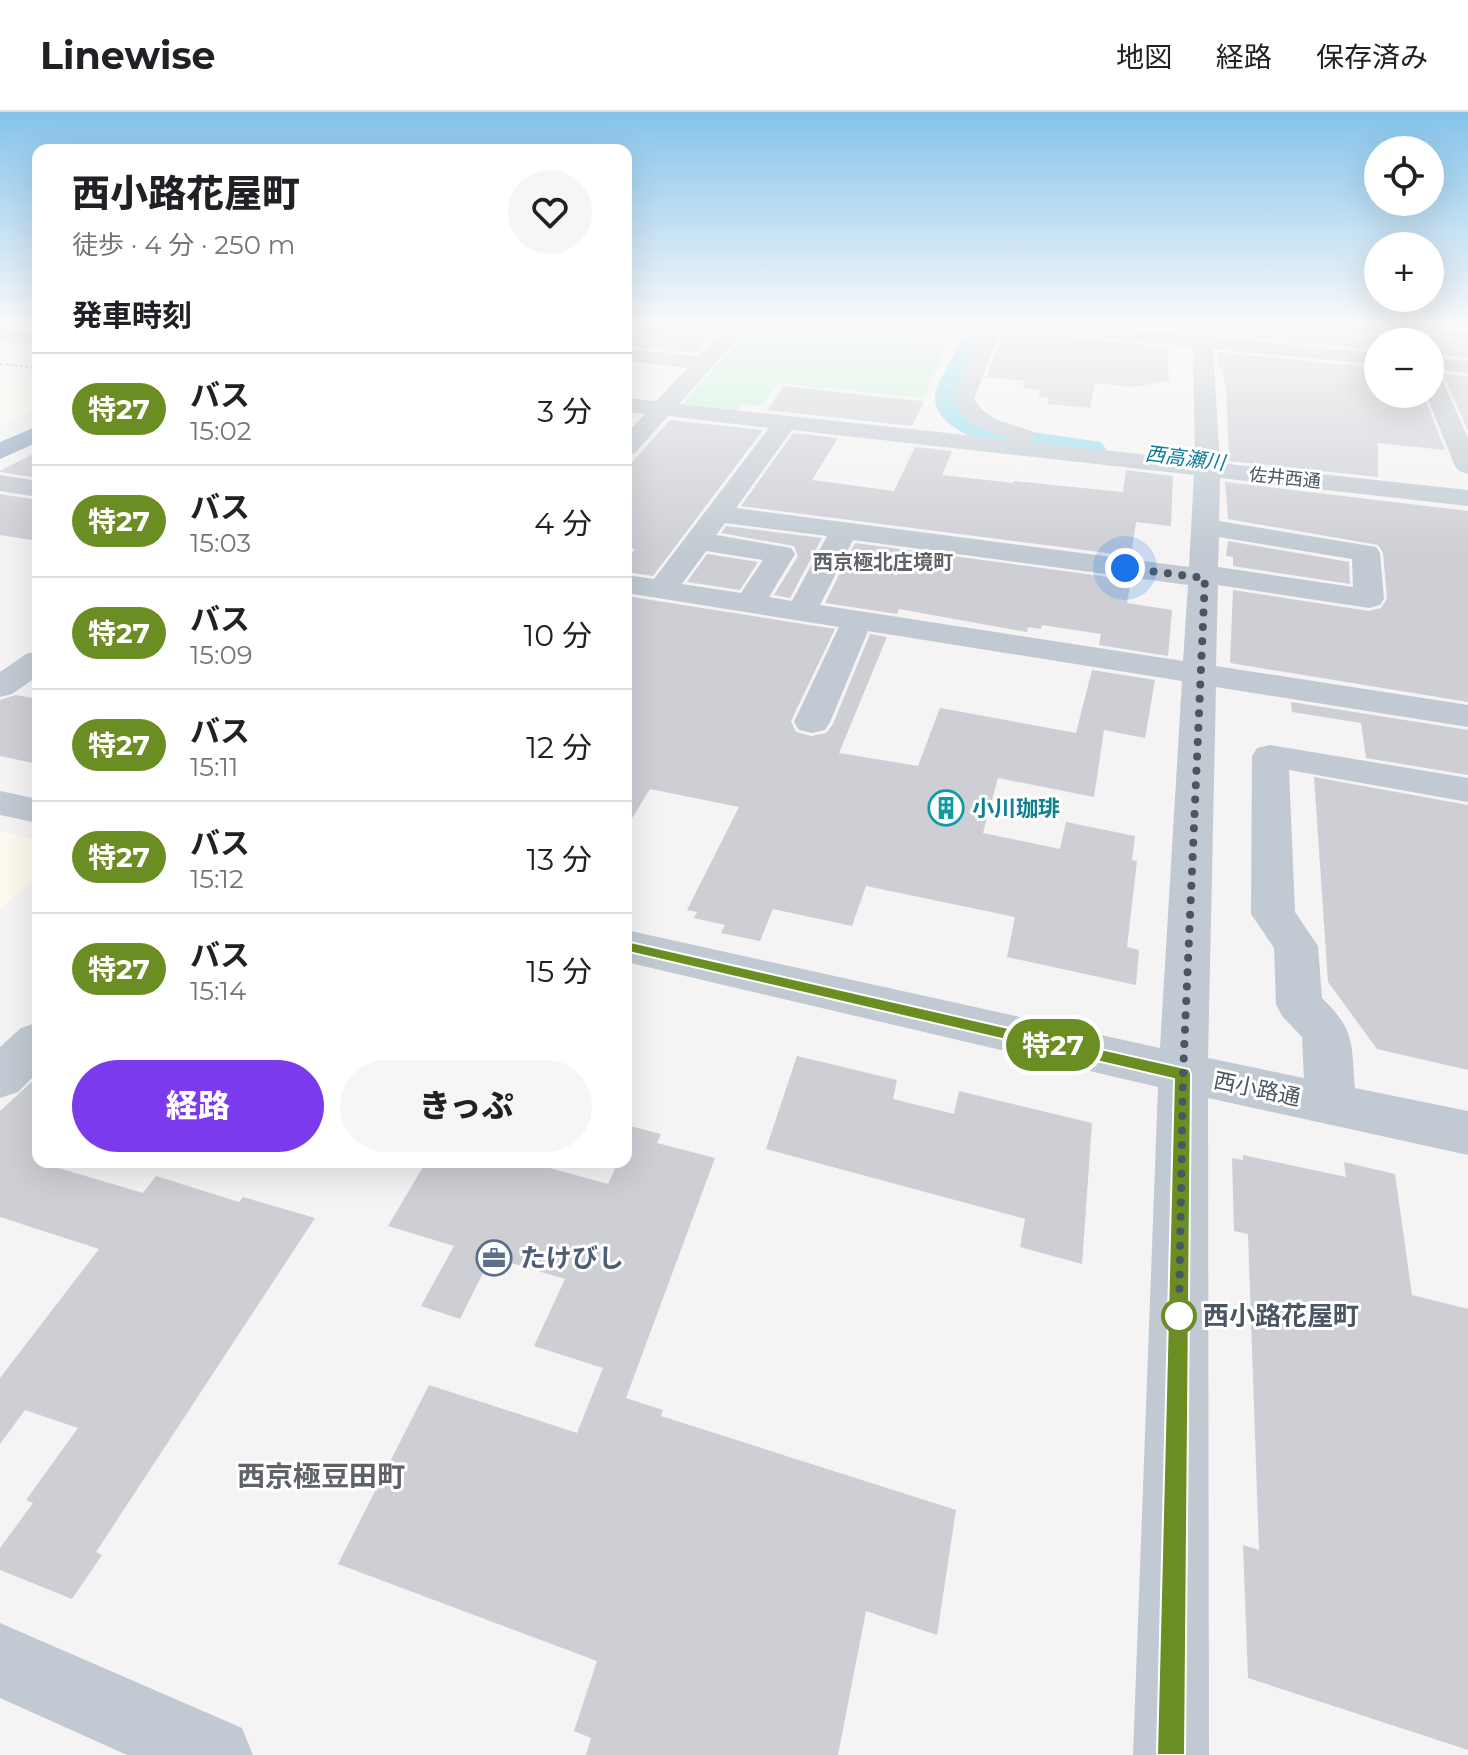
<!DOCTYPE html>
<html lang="ja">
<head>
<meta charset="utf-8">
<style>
  body { margin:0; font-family:Montserrat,"Noto Sans JP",sans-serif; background:#f6f6f6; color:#202124; height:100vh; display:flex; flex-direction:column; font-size:30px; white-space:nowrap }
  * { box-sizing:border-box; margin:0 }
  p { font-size:26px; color:#757577 }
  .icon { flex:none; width:44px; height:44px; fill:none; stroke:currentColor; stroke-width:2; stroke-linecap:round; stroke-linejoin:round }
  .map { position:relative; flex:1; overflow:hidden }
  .side { position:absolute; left:32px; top:32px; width:600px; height:1024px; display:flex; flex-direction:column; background:#fff; border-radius:16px; box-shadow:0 8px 32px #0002 }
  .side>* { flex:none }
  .badge { padding:0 16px; border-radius:26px; font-size:28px; line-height:52px }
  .controls { position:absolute; left:1364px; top:24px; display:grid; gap:16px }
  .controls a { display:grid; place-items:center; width:80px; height:80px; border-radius:50%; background:#fff; box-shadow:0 8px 32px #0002; font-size:40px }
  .you { position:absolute; width:40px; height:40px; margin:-20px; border:6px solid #fff; border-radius:50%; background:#1a73e8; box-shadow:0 0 0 12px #1a73e833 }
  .map>.badge { position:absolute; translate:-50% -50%; box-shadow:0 0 0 4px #fff }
  h2 { padding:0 40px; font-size:30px; line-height:72px }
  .round { display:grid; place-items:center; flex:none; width:84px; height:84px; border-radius:42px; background:#f6f6f6 }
  .overview { display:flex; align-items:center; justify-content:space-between; height:136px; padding:0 40px }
  h1 { font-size:38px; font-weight:800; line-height:60px }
  .button { display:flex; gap:16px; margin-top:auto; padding:16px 40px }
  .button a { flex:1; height:92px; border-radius:48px; background:#7c3aed; color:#fff; font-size:32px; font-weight:800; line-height:92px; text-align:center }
  .button a+a { background:#f6f6f6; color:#202124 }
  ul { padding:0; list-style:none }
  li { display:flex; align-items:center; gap:24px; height:112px; padding:0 40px; border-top:2px solid #e0e0e0 }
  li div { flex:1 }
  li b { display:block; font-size:30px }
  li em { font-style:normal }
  li .badge { min-width:88px; font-weight:700; text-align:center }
  header { display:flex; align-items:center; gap:48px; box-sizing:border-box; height:112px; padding:0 40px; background:#fff; border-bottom:2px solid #e0e0e0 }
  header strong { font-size:38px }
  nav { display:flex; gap:44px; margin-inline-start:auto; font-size:28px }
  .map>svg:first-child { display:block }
  .commercial { fill:#fdf9ef }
  .green { fill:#c3f1d5 }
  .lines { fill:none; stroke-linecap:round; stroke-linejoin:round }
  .stream { fill:#90daee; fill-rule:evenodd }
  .river { fill:#90daee; fill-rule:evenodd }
  .building { fill:#cdcfd5 }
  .path { stroke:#7ad0a6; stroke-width:2; stroke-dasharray:3 2; stroke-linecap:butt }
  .minor { fill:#c1cad2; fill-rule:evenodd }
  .highway { fill:#8ba5c1; fill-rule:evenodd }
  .line { fill:#6b8e23; stroke:#fff; stroke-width:2 }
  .walk { stroke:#4a5661; stroke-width:8; stroke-dasharray:0 14.4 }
  .stop-dot { fill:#fff; stroke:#6b8e23; stroke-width:4 }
  .labels { text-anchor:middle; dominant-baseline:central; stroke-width:6; stroke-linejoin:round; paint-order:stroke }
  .far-street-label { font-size:18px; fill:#4a5661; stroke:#fff }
  .far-water-label { font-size:20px; font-style:italic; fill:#0c7c9b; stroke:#fff }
  .far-neighbourhood-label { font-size:20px; font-weight:bold; fill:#5f6368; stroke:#fff }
  .culture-label { font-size:22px; font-weight:bold; fill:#0d838f; stroke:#fff; text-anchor:start }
  .street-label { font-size:22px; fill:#4a5661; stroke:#fff }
  .near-service-label { font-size:26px; font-weight:bold; fill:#4e5e75; stroke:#fff; text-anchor:start }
  .near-stop-label { font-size:26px; font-weight:bold; fill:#4a5661; stroke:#fff; text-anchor:start }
  .near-neighbourhood-label { font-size:28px; font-weight:bold; fill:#5f6368; stroke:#fff }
</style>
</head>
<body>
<header>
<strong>Linewise</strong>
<nav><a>地図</a><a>経路</a><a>保存済み</a></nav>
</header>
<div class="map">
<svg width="1468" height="1643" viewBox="0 0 1468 1643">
  <rect width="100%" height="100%" fill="#f5f3f3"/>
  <g class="commercial">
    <polygon points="0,247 38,252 38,297 0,314"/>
    <polygon points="0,719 38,728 38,764 0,797"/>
  </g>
  <polygon class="green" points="751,215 947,234 923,286 778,271 761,294 742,292 737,298 682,292"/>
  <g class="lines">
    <polygon class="stream" points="950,259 954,259 962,265 958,266 950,261"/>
    <path class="river" d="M 970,212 L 998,212 L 967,283 L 970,297 L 1012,317 L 1101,330 L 1106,337 L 1101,344 C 1066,353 932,334 935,284 C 936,271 963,227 970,212 Z"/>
  </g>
  <g class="building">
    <polygon points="626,212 722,212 694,241 626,234"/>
    <polygon points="1216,212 1378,212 1378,238 1216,222"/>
    <polygon points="1430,216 1468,219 1468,246 1430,242"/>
    <polygon points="1004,218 1167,235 1169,269 1133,275 1095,271 1090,296 1048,292 1049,286 1038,285 1040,278 1023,276 1025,269 986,265"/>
    <polygon points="1218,240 1378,256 1378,282 1423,282 1445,338 1378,331 1378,365 1229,349 1226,271 1224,271 1223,254 1218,256"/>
    <polygon points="1440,261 1468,264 1468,319 1444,264"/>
    <polygon points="784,274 891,286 924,289 912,314 767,298"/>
    <polygon points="670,308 763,318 653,464 626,460 626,449 635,437 626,435 626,357"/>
    <polygon points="793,321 838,326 812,368 894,379 915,335 952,339 942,363 1013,371 1014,369 1123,380 1126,358 1173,364 1171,414 1136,410 1131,444 741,394"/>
    <polygon points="38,339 38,366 0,360 0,359"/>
    <polygon points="1225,370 1468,399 1468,590 1230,551 1233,478 1369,499 1381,496 1387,487 1383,441 1378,433 1228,407"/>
    <polygon points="0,382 38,388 38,429 0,423"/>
    <polygon points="726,414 822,426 790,486 774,483 798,444 794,434 721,421"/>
    <polygon points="1228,429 1349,450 1350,472 1233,454 1233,445 1226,444"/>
    <polygon points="855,431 1131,468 1127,491 1172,498 1168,544 1099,533 1101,522 1042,513 1041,517 1028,515 1027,520 899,497 897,502 825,491"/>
    <polygon points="707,442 758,450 740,478 687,470"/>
    <polygon points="626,484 835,517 791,609 796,620 811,624 826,621 833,612 870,522 887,525 839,641 918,654 940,596 1076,621 1092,558 1155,568 1145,626 1104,618 1094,685 998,666 983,721 1060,737 1066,710 1135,724 1132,748 1137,749 1127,835 1139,838 1136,873 1007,845 1015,805 866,774 852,814 773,797 760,829 721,821 725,813 694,806 697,800 687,798 739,695 650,677 626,716"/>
    <polygon points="16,583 38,587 38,652 0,644 0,588"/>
    <polygon points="1291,590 1468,618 1468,663 1366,646 1361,611 1292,600"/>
    <polygon points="1314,665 1468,693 1468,958 1377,937 1328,870"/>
    <polygon points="797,944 897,968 893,987 954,1002 959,979 1092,1011 1082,1152 1020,1135 1025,1107 766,1037"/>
    <polygon points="38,964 38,1050 143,1081 156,1064 239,1090 243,1085 315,1106 96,1440 102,1443 72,1487 0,1458 0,1436 33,1391 26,1388 78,1316 25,1298 0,1332 0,1266 99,1137 0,1105 0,999"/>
    <polygon points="626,1013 661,1022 657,1031 715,1046 626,1286 663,1298 661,1304 956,1398 937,1523 866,1499 838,1643 586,1643 591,1626 574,1619 597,1549 338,1452 429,1273 577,1321 603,1256 534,1234 565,1167 491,1145 460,1207 421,1194 454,1134 388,1114 426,1050 528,1050 608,1072 618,1050 626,1050"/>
    <polygon points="1243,1043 1346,1065 1344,1050 1395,1062 1412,1183 1468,1197 1468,1638 1248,1566 1243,1433 1259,1438 1248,1122 1234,1119 1232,1046 1243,1048"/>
  </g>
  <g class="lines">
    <polyline class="path" points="0,252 38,256"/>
    <g class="minor">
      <path d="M 729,212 L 750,212 L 679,292 L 1012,328 L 972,313 L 952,287 L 984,212 L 1072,212 L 1193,223 L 1192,212 L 1212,212 L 1213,225 L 1378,241 L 1378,253 L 1213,237 L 1220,351 L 1468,378 L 1468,394 L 1220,366 L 1219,409 L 1376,435 L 1380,441 L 1384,487 L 1380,493 L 1369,496 L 1218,473 L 1216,554 L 1468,593 L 1468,615 L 1216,575 L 1208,946 L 1304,966 L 1302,925 L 1282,904 L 1276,892 L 1274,836 L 1251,802 L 1252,644 L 1257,636 L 1270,633 L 1468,666 L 1468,690 L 1289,658 L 1295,800 L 1318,834 L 1322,886 C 1356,919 1351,931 1355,976 L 1468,999 L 1468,1043 L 1208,986 L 1209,1643 L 1133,1643 L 1158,975 L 626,850 L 626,818 L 1160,936 L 1182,569 L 868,519 L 830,610 L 825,618 L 812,621 L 799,618 L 794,610 L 839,515 L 626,481 L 626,463 L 654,467 L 769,316 L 668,304 L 635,341 L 626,343 L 626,322 L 645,302 L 626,300 L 626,286 L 656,289 L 688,256 L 626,249 L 626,237 L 699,244 ZM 1002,215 L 1193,235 L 1195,348 L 1029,330 L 1036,324 L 1032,319 L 997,308 L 981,297 L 974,287 ZM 792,318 L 1194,363 L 1189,455 L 736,396 ZM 725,411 L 827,424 L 792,489 L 769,485 L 795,442 L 791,436 L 716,423 ZM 1219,425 L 1352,447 L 1353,475 L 1218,455 ZM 853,428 L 1188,473 L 1183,549 L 820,493 ZM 706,439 L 763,448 L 741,481 L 682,472 Z"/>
      <polygon points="1396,212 1416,212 1424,230 1404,230"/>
      <polygon points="0,217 38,221 38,233 0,229"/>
      <polygon points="1430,245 1468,249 1468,261 1430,257"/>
      <polygon points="1430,259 1441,265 1468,326 1468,362 1459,359 1455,354 1426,282 1430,282"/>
      <polygon points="0,363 38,369 38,385 0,379"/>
      <polygon points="38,539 38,564 12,582 0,585 0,560 26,542"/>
      <polygon points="0,679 38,687 38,711 0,703"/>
      <polygon points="38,910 38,960 18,980 0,986 0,935 21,916"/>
      <polygon points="0,1511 242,1616 253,1643 127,1643 0,1586"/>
    </g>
    <polygon class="highway" points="38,314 38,330 0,347 0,330"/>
  </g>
  <linearGradient id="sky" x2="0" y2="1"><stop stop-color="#85c3ea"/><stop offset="0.48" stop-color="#fafafa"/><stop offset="1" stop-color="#fafafa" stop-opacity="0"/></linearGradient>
  <rect width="1468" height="442" fill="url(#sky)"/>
  <polygon class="line" points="626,829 1189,957 1191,962 1185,1643 1157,1643 1174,967 620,838 618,834"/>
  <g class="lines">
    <polyline class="walk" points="1125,456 1205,466 1183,962 1179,1204"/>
  </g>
  <defs>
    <symbol id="building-ring" viewBox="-11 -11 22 22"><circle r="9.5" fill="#fff" stroke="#0f9aa8" stroke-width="1.5"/><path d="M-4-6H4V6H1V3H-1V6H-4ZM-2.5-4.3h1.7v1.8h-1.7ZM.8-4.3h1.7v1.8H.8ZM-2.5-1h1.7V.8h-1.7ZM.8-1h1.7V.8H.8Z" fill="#0f9aa8"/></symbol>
    <symbol id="office-ring" viewBox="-11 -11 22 22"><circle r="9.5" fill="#fff" stroke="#5c6f8a" stroke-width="1.5"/><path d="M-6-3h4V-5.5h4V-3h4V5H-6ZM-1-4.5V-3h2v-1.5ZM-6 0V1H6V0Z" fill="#5c6f8a"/></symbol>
  </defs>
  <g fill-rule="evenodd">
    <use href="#building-ring" x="926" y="676" width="40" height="40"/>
    <use href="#office-ring" x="474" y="1126" width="40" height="40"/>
  </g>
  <circle class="stop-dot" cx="1179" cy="1204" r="16"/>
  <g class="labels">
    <g class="far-street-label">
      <text transform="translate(1285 366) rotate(6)">佐井西通</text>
    </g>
    <g class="far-water-label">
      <text transform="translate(1185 346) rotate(7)">西高瀬川</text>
    </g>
    <g class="far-neighbourhood-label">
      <text x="883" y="450">西京極北庄境町</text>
    </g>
    <g class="culture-label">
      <text x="972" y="696">小川珈琲</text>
    </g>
    <g class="street-label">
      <text transform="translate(1257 977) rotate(12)">西小路通</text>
    </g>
    <g class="near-service-label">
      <text x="520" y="1146">たけびし</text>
    </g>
    <g class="near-stop-label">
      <text x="1203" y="1204">西小路花屋町</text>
    </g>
    <g class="near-neighbourhood-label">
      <text x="321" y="1364">西京極豆田町</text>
    </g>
  </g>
</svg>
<div class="controls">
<a><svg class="icon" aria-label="locate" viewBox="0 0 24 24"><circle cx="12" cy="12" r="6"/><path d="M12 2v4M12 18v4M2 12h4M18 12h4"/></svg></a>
<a>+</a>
<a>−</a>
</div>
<div class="you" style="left:1125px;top:456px"></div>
<b class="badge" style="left:1053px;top:933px;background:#6b8e23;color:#fff">特27</b>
<section class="side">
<div class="overview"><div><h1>西小路花屋町</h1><p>徒歩 · 4 分 · 250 m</p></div><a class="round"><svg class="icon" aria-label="heart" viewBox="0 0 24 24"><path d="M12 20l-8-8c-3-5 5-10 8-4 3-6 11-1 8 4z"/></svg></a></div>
<h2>発車時刻</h2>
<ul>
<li><span class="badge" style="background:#6b8e23;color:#fff">特27</span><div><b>バス</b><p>15:02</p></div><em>3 分</em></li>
<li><span class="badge" style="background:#6b8e23;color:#fff">特27</span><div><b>バス</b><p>15:03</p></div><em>4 分</em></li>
<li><span class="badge" style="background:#6b8e23;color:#fff">特27</span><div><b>バス</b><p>15:09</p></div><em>10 分</em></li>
<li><span class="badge" style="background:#6b8e23;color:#fff">特27</span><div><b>バス</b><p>15:11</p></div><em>12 分</em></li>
<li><span class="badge" style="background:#6b8e23;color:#fff">特27</span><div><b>バス</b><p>15:12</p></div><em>13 分</em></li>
<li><span class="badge" style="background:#6b8e23;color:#fff">特27</span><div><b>バス</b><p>15:14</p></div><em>15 分</em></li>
</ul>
<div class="button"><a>経路</a><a>きっぷ</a></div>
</section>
</div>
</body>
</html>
